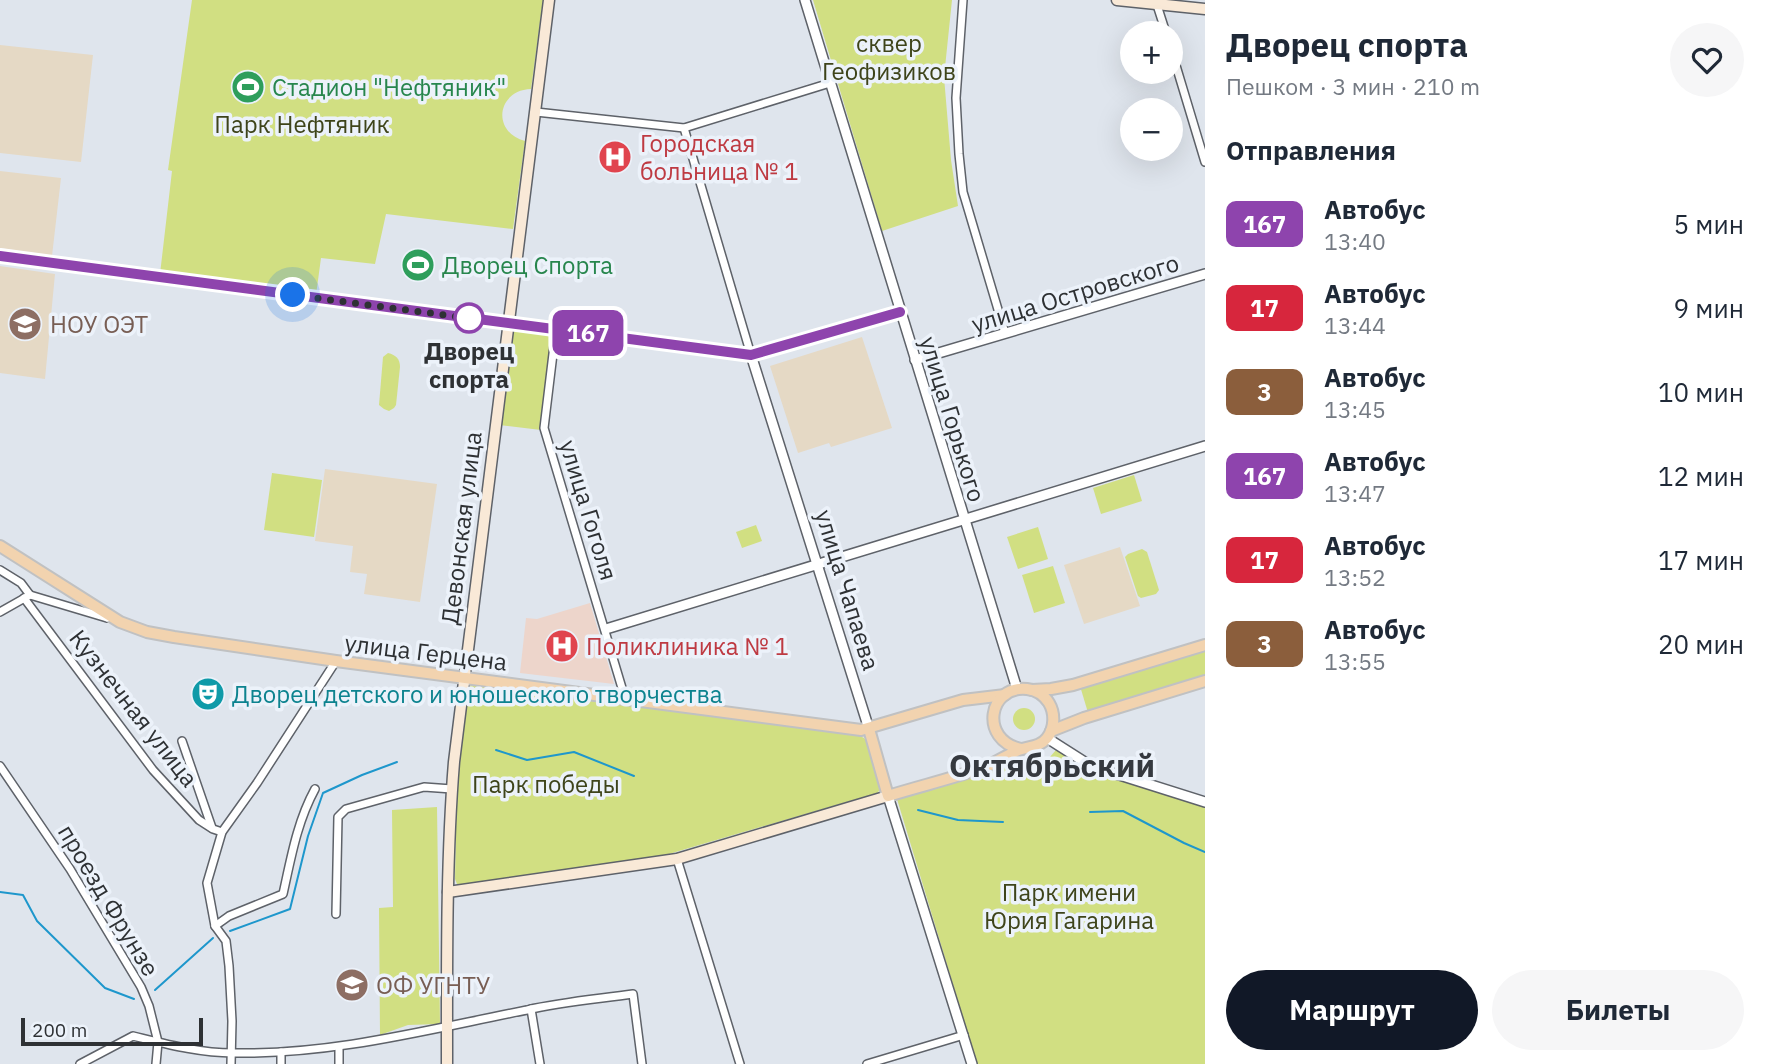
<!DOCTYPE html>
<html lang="ru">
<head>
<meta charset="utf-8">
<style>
  body { margin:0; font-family:"IBM Plex Sans",sans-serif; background:#f6f6f7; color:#1f2937; height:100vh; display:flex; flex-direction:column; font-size:26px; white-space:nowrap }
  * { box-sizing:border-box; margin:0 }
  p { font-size:23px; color:#747a83 }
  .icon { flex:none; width:38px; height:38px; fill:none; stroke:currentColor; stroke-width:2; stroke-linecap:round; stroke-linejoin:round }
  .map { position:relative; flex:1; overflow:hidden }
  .side { display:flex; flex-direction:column; background:#fff; width:560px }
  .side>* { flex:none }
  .badge { padding:0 14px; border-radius:10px; font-size:24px; line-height:46px }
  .tools { position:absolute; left:1120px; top:21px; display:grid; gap:14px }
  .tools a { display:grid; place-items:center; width:63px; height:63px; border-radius:50%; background:#fff; box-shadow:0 7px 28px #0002; font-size:35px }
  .scale { position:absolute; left:21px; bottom:18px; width:182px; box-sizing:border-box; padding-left:7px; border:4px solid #2e3134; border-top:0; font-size:19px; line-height:24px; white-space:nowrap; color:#2e3134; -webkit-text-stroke:5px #ecf2fa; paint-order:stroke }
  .you { position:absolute; width:35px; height:35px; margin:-18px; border:5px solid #fff; border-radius:50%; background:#1a73e8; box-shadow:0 0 0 10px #1a73e833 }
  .map>.badge { position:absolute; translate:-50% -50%; box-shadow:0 0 0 4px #fff }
  h2 { padding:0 21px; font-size:26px; line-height:63px }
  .round { display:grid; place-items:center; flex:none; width:74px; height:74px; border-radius:37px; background:#f6f6f7 }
  .summary { display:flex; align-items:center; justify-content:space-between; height:119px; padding:0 21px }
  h1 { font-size:33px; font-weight:700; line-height:52px }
  .button { display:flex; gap:14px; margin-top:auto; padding:14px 21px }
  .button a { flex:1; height:80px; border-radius:42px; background:#111827; color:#fff; font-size:28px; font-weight:700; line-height:80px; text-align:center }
  .button a+a { background:#f6f6f7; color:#1f2937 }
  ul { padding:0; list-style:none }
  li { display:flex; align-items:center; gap:21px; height:84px; padding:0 21px }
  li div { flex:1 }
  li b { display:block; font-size:26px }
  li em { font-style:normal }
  li .badge { min-width:77px; font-weight:700; text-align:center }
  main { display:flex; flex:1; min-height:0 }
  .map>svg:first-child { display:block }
  .education { fill:#e5d9c5 }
  .medical { fill:#edd5cb }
  .green { fill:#d1df82 }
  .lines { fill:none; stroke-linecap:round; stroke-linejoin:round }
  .stream { stroke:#1e97cc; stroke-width:2 }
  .minor-casing { stroke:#5e6269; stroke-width:10 }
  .tertiary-casing { stroke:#5e6269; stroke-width:12 }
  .secondary-casing { stroke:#5e6269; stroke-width:13 }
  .primary-casing { stroke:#c0c1c2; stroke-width:14 }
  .minor { stroke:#fff; stroke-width:7 }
  .tertiary { stroke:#fff; stroke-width:9 }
  .secondary { stroke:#f9e9d7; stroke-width:10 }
  .primary { stroke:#f2d3af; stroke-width:10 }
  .line-casing { stroke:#fff; stroke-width:16 }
  .line { stroke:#8e44ad; stroke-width:10 }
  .walk { stroke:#2e3134; stroke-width:7; stroke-dasharray:0 12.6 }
  .stop-dot { fill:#fff; stroke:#8e44ad; stroke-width:3.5 }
  .labels { text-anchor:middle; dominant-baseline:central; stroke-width:7; stroke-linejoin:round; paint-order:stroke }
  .park-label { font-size:24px; fill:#3e441a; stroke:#ecf2fa }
  .leisure-label { font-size:24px; fill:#27864d; stroke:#ecf2fa; text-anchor:start }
  .health-label { font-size:24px; fill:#be3a42; stroke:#ecf2fa; text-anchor:start }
  .street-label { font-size:24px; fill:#2e3134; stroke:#ecf2fa }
  .education-label { font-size:24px; fill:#785e54; stroke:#ecf2fa; text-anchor:start }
  .stop-label { font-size:24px; font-weight:bold; fill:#2e3134; stroke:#ecf2fa }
  .culture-label { font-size:24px; fill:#0d838f; stroke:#ecf2fa; text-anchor:start }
  .district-label { font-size:32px; font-weight:bold; fill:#35393f; stroke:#ecf2fa }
</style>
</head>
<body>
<main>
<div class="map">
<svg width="1205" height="1064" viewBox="0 0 1205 1064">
  <rect width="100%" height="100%" fill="#dfe5ed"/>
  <g class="education">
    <polygon points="0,45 93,55 81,162 0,153"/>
    <polygon points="0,171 61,178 52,256 0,248"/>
    <polygon points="0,266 55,274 45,379 0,373"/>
    <polygon points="862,337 892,428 831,447 829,443 798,453 770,366"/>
    <polygon points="325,469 437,484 420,602 364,594 367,574 350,572 353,546 315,541"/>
    <polygon points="1120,547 1140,606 1084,624 1064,565"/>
  </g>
  <polygon class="medical" points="590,603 614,684 520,673 526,618 537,619"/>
  <g class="green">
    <path d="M 192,0 L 543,0 L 531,89 C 497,90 491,132 525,141 L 513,229 L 386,214 L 375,264 L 321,258 L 316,295 L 160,274 L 172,171 L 168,170 Z"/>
    <polygon points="813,0 952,0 944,77 951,160 958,206 882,231"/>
    <polygon points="511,328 553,333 541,430 499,425"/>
    <path d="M 388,353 C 396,355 400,359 400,367 L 396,405 L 394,408 L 389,411 L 384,409 L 379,405 L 383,357 Z"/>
    <polygon points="272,473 322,480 314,537 264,530"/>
    <polygon points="1134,475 1142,501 1101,514 1093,488"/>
    <polygon points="756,525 762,541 742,548 736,532"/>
    <polygon points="1038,527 1048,559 1018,569 1007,537"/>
    <polygon points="1142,549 1147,552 1159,590 1156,594 1141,598 1138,596 1125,557 1128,554"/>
    <polygon points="1053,566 1065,603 1034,613 1022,575"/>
    <polygon points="1205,648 1205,681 1089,716 1080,686"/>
    <polygon points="474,684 860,736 864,738 868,743 881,789 877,793 662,856 461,886 457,884 455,879 457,772 469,688 469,686"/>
    <circle cx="1024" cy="719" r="11"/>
    <polygon points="1056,750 1089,770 1205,807 1205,1064 977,1064 897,799 1012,766 1034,764 1049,758"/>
    <polygon points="437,807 440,1024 408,1025 380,1035 379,908 393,907 392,810"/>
  </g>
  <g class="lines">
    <g class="stream">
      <polyline points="496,750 527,760 574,752 634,776"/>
      <polyline points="918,810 958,820 1003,822"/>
      <polyline points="1090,812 1123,811 1184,843 1205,852"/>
      <polyline points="0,892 23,895 37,921 105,988 134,999"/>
      <polyline points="230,931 290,909 308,836 323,793 362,775 397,762"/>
      <polyline points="155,990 213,938"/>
    </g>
    <defs>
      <g id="minor">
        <polyline points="963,0 956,98 959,154 963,192 1005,333"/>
        <polyline points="1157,5 1166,33"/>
        <polyline points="1171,49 1205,162"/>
        <polyline points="536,112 684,128 830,83"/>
        <polyline points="684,128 751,355"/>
        <polyline points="556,329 544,428 625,698"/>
        <polyline points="0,570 21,583 30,595"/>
        <polyline points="24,598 153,770 199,820 213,829 222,832"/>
        <polyline points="0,612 30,595 107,618"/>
        <polyline points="182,741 212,828"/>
        <polyline points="0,766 70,869 141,987 149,1006 158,1042 156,1064"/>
        <polyline points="677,859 740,1064"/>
        <polyline points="336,914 338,817 346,809 424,787 452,789"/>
        <path d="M 215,926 L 229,916 L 283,894 C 291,858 297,822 315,789"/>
        <polyline points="531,1009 540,1064"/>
        <polyline points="281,1052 281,1064"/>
        <path d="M 80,1064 L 133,1036 C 166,1044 199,1053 233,1053 C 333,1055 430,1029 527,1010 C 562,1002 598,999 633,994 L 642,1064"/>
        <polyline points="231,1064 232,1021 229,966 226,941 215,926 207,883 222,832 257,783 336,661"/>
        <polyline points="339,1064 339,1047"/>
        <polyline points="867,1064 964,1035"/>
      </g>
      <g id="tertiary">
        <polyline points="805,0 1017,689"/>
        <polyline points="0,256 751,355 900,312"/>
        <polyline points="751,355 869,729"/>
        <polyline points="915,360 1205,274"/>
        <polyline points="606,629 1205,446"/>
        <polyline points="1047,738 1091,766 1205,802"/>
        <polyline points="888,796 972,1064"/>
      </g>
      <g id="secondary">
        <polyline points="1117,0 1205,9"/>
        <polyline points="448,892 677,859 888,796"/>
        <path d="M 447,1064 C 447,964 446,862 454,762 L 549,0"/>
      </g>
      <g id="primary">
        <polyline points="0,546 120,622 147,632 174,637 336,661 861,730 963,700 1005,695"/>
        <polyline points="1032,690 1051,689 1073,685 1205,645"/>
        <path d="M 869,729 L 888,796 C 920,786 954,778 985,767 C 997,762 1007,755 1019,750 C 1029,746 1039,748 1047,738 C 1055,728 1055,713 1049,703 C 1044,695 1036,690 1027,689 C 988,685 979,740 1021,749"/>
        <polyline points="1051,731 1084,718 1205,681"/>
      </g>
    </defs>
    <use href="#minor" class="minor-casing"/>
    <use href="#tertiary" class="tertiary-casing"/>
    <use href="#secondary" class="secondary-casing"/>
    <use href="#primary" class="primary-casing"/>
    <use href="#minor" class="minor"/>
    <use href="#tertiary" class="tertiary"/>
    <use href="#secondary" class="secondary"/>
    <use href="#primary" class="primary"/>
  </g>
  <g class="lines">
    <defs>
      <polyline id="line" points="0,256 751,355 900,312"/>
    </defs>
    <use href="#line" class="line-casing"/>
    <use href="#line" class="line"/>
    <polyline class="walk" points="293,295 475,319 469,318"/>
  </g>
  <defs>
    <symbol id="stadium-disc" viewBox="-11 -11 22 22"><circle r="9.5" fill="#2e9e5b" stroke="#ecf2fa"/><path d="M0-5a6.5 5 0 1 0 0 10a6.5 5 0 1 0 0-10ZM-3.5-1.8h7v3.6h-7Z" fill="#fff"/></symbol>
    <symbol id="hospital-disc" viewBox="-11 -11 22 22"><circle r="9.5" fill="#e0444e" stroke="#ecf2fa"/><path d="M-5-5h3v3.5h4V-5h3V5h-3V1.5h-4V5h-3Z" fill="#fff"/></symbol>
    <symbol id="university-disc" viewBox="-11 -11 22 22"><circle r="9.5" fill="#8d6e63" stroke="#ecf2fa"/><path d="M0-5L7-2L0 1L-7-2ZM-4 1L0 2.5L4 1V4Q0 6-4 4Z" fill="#fff"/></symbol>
    <symbol id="theatre-disc" viewBox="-11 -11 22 22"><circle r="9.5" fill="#0f9aa8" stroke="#ecf2fa"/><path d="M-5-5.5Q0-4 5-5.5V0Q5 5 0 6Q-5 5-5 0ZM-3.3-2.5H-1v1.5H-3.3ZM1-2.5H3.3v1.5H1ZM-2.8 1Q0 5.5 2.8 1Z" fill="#fff"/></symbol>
  </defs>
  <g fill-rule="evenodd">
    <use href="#stadium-disc" x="229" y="68" width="38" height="38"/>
    <use href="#hospital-disc" x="596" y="138" width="38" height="38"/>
    <use href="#stadium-disc" x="399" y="246" width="38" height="38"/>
    <use href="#university-disc" x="6" y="305" width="38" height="38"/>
    <use href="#hospital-disc" x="543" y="627" width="38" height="38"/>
    <use href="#theatre-disc" x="189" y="675" width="38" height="38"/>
    <use href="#university-disc" x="333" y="966" width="38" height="38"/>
  </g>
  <circle class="stop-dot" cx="469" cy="318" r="14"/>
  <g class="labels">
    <g class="park-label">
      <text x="889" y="43">cквер<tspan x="889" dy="28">Геофизиков</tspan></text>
      <text x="302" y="124">Парк Нефтяник</text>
      <text x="546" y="784">Парк победы</text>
      <text x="1069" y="892">Парк имени<tspan x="1069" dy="28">Юрия Гагарина</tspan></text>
    </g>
    <g class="leisure-label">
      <text x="272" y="87">Стадион "Нефтяник"</text>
      <text x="442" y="265">Дворец Спорта</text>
    </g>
    <g class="health-label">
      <text x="640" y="143">Городская<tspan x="640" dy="28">больница № 1</tspan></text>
      <text x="586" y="646">Поликлиника № 1</text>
    </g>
    <g class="street-label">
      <text transform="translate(1075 293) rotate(-17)">улица Островского</text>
      <text transform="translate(953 419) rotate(73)">улица Горького</text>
      <text transform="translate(589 510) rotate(73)">улица Гоголя</text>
      <text transform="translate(461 528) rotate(-83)">Девонская улица</text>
      <text transform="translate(848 590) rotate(73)">улица Чапаева</text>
      <text transform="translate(426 652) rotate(7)">улица Герцена</text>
      <text transform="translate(134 708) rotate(52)">Кузнечная улица</text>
      <text transform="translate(109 900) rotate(59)">проезд Фрунзе</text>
    </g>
    <g class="education-label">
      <text x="50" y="324">НОУ ОЭТ</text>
      <text x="376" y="985">ОФ УГНТУ</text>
    </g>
    <g class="stop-label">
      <text x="469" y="351">Дворец<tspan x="469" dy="28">спорта</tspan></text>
    </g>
    <g class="culture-label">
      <text x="232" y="694">Дворец детского и юношеского творчества</text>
    </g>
    <g class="district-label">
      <text x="1052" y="765">Октябрьский</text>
    </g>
  </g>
</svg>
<div class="tools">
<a>+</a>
<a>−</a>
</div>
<div class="scale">200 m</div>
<div class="you" style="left:293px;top:295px"></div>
<b class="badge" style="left:588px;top:333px;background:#8e44ad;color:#fff">167</b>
</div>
<section class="side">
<div class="summary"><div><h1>Дворец спорта</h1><p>Пешком · 3 мин · 210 m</p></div><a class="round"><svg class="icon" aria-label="heart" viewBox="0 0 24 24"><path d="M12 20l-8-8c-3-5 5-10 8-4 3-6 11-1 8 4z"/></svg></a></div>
<h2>Отправления</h2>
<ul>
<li><span class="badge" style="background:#8e44ad;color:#fff">167</span><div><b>Автобус</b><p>13:40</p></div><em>5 мин</em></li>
<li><span class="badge" style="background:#d7263d;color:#fff">17</span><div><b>Автобус</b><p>13:44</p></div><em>9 мин</em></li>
<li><span class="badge" style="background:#8b5e3c;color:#fff">3</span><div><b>Автобус</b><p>13:45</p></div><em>10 мин</em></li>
<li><span class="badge" style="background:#8e44ad;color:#fff">167</span><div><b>Автобус</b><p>13:47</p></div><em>12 мин</em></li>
<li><span class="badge" style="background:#d7263d;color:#fff">17</span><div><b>Автобус</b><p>13:52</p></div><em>17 мин</em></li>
<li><span class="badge" style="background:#8b5e3c;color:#fff">3</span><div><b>Автобус</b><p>13:55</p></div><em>20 мин</em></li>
</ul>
<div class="button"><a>Маршрут</a><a>Билеты</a></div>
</section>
</main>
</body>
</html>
